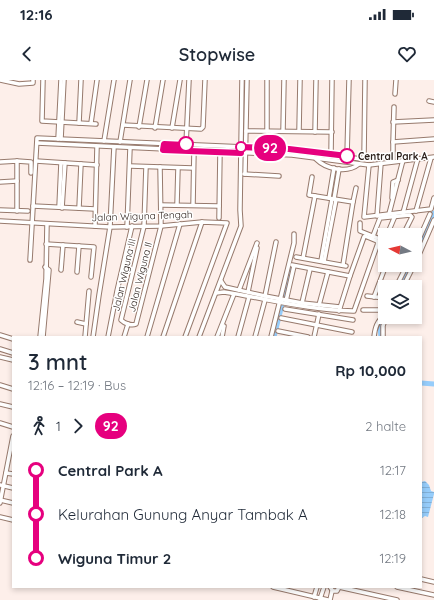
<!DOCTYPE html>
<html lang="id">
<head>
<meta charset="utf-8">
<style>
  body { margin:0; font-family:Quicksand,sans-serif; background:#f2f2f3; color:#1f2937; height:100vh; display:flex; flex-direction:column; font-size:15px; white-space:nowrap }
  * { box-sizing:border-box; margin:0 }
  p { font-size:13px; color:#747a83 }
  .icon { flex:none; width:22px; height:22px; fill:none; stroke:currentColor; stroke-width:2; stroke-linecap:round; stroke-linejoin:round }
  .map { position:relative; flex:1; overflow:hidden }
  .panel { position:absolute; left:12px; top:256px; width:410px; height:252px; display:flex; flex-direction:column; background:#fff; border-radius:0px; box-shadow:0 2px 6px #0003 }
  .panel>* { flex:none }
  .badge { padding:0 8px; border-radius:13px; font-size:14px; line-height:26px }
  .needle { width:26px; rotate:277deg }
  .tools { position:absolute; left:378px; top:148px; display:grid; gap:8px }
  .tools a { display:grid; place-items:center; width:44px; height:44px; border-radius:0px; background:#fff; box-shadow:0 2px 6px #0003; font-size:20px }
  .map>.badge { position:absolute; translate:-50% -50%; box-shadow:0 0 0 2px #fff }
  .legs { display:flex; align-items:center; gap:6px; height:44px; padding:0 16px; font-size:13px }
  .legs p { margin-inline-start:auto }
  .headline { display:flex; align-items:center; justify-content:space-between; height:68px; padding:0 16px }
  h1 { font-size:22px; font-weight:600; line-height:30px }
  ul { padding:0 16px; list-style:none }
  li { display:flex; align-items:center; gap:14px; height:44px; font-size:15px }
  li i { display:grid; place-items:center; width:6px; height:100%; margin:0 5px; background:currentColor }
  li i::after { content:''; width:10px; height:10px; margin:-5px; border:3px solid; border-radius:50%; background:#fff }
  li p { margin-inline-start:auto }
  li:first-child i { background:linear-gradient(#0000 50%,currentColor 0) }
  li:last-child i { background:linear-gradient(currentColor 50%,#0000 0) }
  .status { display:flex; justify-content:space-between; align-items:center; height:28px; padding:0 20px; background:#fff; direction:ltr }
  .status svg { height:11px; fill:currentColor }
  header { display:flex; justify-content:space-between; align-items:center; height:52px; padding:0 16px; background:#fff; font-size:18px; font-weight:600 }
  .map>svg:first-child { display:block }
  .water { fill:url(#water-rules) }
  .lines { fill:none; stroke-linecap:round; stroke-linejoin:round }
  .river { stroke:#96cdfb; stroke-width:5 }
  .minor-casing { stroke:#977a6d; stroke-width:5.5 }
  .minor { stroke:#fff; stroke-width:3.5 }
  .line-1-casing { stroke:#fff; stroke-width:9 }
  .line-1 { stroke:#e6007e; stroke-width:6 }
  .stop-1-dot { fill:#fff; stroke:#e6007e; stroke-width:2 }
  .labels { text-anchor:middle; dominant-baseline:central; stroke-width:3; stroke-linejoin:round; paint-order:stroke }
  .stop-label { font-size:10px; font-weight:bold; fill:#2d211c; stroke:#fff; text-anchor:start }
  .street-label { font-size:10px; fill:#2d211c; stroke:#fff }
</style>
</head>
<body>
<div class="status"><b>12:16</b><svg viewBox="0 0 49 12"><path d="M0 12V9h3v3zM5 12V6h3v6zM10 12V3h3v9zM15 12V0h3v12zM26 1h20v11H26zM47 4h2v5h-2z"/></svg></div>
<header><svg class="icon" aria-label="back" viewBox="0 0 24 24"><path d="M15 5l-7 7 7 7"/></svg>Stopwise<svg class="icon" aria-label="heart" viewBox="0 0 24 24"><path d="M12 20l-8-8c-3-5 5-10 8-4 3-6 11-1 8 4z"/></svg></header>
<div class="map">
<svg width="434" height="520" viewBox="0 0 434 520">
  <defs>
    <pattern id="water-rules" width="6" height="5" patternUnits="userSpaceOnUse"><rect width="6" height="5" fill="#96cdfb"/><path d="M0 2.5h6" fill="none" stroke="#82b0d7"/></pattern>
  </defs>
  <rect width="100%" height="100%" fill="#fdefea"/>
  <polygon class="water" points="425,401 429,405 431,411 434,412 434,414 428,437 425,436 422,438 421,438 421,402"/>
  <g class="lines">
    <g class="river">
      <polyline points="415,176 434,133"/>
      <polyline points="401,207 411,185"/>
      <polyline points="274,257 291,188"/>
      <polyline points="381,257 380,248 385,236"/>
      <polyline points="421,303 434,304"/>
    </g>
    <defs>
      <g id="minor">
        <polyline points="0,0 19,4 33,3 33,0"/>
        <polyline points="43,0 42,41 96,44"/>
        <polyline points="395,14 396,0"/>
        <polyline points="429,21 434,22"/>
        <polyline points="393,42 434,40"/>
        <polyline points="79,43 81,0"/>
        <polyline points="91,43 97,0"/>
        <polyline points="123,45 201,49 203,47 205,0"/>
        <polyline points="139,47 147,0"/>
        <polyline points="155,48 163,0"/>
        <polyline points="172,48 180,0"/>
        <polyline points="246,51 332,52"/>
        <polyline points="267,51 267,0"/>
        <polyline points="283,51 284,0"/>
        <polyline points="299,51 300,0"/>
        <polyline points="315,52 316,0"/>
        <polyline points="58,59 61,0"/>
        <polyline points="61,59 64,0"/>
        <polyline points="104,61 114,0"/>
        <polyline points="120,62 130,0"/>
        <polyline points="393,62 434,59"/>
        <polyline points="37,63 292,75 369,85 434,77"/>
        <polyline points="186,65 189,0"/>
        <polyline points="331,74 332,0"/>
        <polyline points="347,76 349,0"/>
        <path d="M 316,79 C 326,89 347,94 359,84"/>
        <polyline points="17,81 31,82 31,93"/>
        <polyline points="36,81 97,85"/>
        <polyline points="393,81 393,62 394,27"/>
        <polyline points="0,82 17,81 17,131"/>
        <polyline points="369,85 364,137 431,129 434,118"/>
        <polyline points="130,86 193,88"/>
        <path d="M 146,87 L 144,146 L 121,240 C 125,244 132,246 136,244 L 161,146 L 160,87"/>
        <polyline points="244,94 279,96"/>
        <polyline points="245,94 247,0"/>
        <polyline points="312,97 309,115 353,122 356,108"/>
        <polyline points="0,102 17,101"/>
        <polyline points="329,118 334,88"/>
        <polyline points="392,118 393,102 398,100"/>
        <polyline points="334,119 339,89"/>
        <polyline points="177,124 178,88"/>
        <polyline points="161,125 219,126"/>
        <polyline points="193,125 194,71"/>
        <polyline points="33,126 95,129"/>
        <polyline points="59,127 61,83"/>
        <polyline points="62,128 65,83"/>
        <polyline points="79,128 81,84"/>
        <polyline points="0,130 28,131"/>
        <polyline points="416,131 431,78"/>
        <polyline points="403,133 418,78"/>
        <polyline points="389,134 403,80"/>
        <polyline points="377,136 381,83"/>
        <polyline points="219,138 220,72"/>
        <polyline points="0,141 110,147 161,146 202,142 227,143 185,257"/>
        <polyline points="360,143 360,151 385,161"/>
        <polyline points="95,146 97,67"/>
        <polyline points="127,147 130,68"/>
        <polyline points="387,155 395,136"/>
        <polyline points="373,156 380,138 410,135 412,137 403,155"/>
        <polyline points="46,164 94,167 91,197"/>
        <polyline points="415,168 430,134"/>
        <polyline points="296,177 346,186"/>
        <polyline points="303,178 315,116"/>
        <polyline points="30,180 37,58 289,69 361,79 364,77 365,0"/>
        <polyline points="321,181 332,119"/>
        <polyline points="324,182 336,120"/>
        <polyline points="415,184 434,140"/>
        <polyline points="292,185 350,196"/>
        <polyline points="343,185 353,122"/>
        <polyline points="61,190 63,165"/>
        <polyline points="77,192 79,166"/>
        <polyline points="221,201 225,207 265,216 302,223 340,227"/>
        <polyline points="396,207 407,185"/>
        <polyline points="403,207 414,185"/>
        <polyline points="239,210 257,163"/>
        <polyline points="248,212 257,168"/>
        <path d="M 216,213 L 224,212 C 269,219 307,230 353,231 L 354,231 L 378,163 L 377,161 L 365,156 L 364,157 L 350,196 L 339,231"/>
        <polyline points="265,216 276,162"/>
        <polyline points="367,216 385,218"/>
        <polyline points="374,217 386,185"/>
        <polyline points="286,221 294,186"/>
        <polyline points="302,223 310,189"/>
        <polyline points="319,225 328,192"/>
        <polyline points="285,229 353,240"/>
        <polyline points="363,230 385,230"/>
        <polyline points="281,238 352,252"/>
        <polyline points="77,242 86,244"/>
        <polyline points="278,251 308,257"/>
        <polyline points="0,255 13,259"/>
        <polyline points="40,257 46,199 47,144"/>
        <polyline points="43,257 49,190 45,187"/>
        <polyline points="85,257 89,211"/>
        <polyline points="93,257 99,215 110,147 114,67"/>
        <polyline points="108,257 117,211 132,146"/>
        <polyline points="124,257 128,244"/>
        <polyline points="147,257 180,144"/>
        <polyline points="163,257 202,142"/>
        <polyline points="199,257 241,146 240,130 242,0"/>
        <polyline points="217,257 234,214"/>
        <polyline points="222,257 224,246"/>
        <polyline points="238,257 249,217"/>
        <polyline points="255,257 265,220"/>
        <polyline points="271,257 294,163 294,154"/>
        <polyline points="314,257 319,234"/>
        <path d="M 374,257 C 375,248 377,240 385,236"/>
        <polyline points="383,257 383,246 386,237"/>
        <polyline points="0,269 13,273"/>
        <polyline points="0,277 13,280"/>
        <polyline points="0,305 13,309"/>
        <polyline points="0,324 13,327"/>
        <polyline points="0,343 13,347"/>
        <polyline points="6,393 13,394"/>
        <polyline points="0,405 13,408"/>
        <polyline points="0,420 13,423"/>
        <polyline points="0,423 13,356"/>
        <polyline points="0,437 13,440"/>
        <polyline points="421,499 434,502"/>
        <polyline points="273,507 328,520"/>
        <polyline points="330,507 333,511 337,511 339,507"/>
        <polyline points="339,507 397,520"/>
        <polyline points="397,507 434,515"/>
        <polyline points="314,517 317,507"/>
        <polyline points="320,519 324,507"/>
        <polyline points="330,520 332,511"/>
      </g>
    </defs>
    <use href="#minor" class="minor-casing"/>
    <use href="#minor" class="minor"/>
  </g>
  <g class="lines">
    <defs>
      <polyline id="line-1" points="186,64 186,65 164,64 163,70 241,73 241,67 289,69 347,76"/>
    </defs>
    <use href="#line-1" class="line-1-casing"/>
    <use href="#line-1" class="line-1"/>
  </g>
  <g class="stop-1-dot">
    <circle cx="186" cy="64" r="7"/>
    <circle cx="241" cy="67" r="5"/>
    <circle cx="347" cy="76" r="7"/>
  </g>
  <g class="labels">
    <g class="stop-label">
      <text x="358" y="76">Central Park A</text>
    </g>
    <g class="street-label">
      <text transform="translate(142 136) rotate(-2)">Jalan Wiguna Tengah</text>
      <text transform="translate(124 195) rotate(-77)">Jalan Wiguna III</text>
      <text transform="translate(140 197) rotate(-76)">Jalan Wiguna II</text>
    </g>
  </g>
</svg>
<div class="tools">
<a><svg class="needle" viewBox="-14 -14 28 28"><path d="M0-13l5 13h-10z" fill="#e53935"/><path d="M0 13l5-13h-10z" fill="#747a83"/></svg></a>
<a><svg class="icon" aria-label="layers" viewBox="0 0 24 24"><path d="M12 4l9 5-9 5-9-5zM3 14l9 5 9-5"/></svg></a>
</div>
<b class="badge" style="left:270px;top:68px;background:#e6007e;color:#fff">92</b>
<section class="panel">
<div class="headline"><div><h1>3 mnt</h1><p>12:16 – 12:19 · Bus</p></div><b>Rp 10,000</b></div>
<div class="legs"><svg class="icon" aria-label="walk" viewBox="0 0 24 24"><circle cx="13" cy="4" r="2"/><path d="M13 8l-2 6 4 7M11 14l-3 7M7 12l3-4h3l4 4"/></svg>1<svg class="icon" aria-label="forward" viewBox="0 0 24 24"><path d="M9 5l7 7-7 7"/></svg><b class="badge" style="background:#e6007e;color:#fff">92</b><p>2 halte</p></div>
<ul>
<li><i style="color:#e6007e"></i><b>Central Park A</b><p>12:17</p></li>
<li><i style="color:#e6007e"></i><span>Kelurahan Gunung Anyar Tambak A</span><p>12:18</p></li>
<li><i style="color:#e6007e"></i><b>Wiguna Timur 2</b><p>12:19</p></li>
</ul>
</section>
</div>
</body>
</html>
